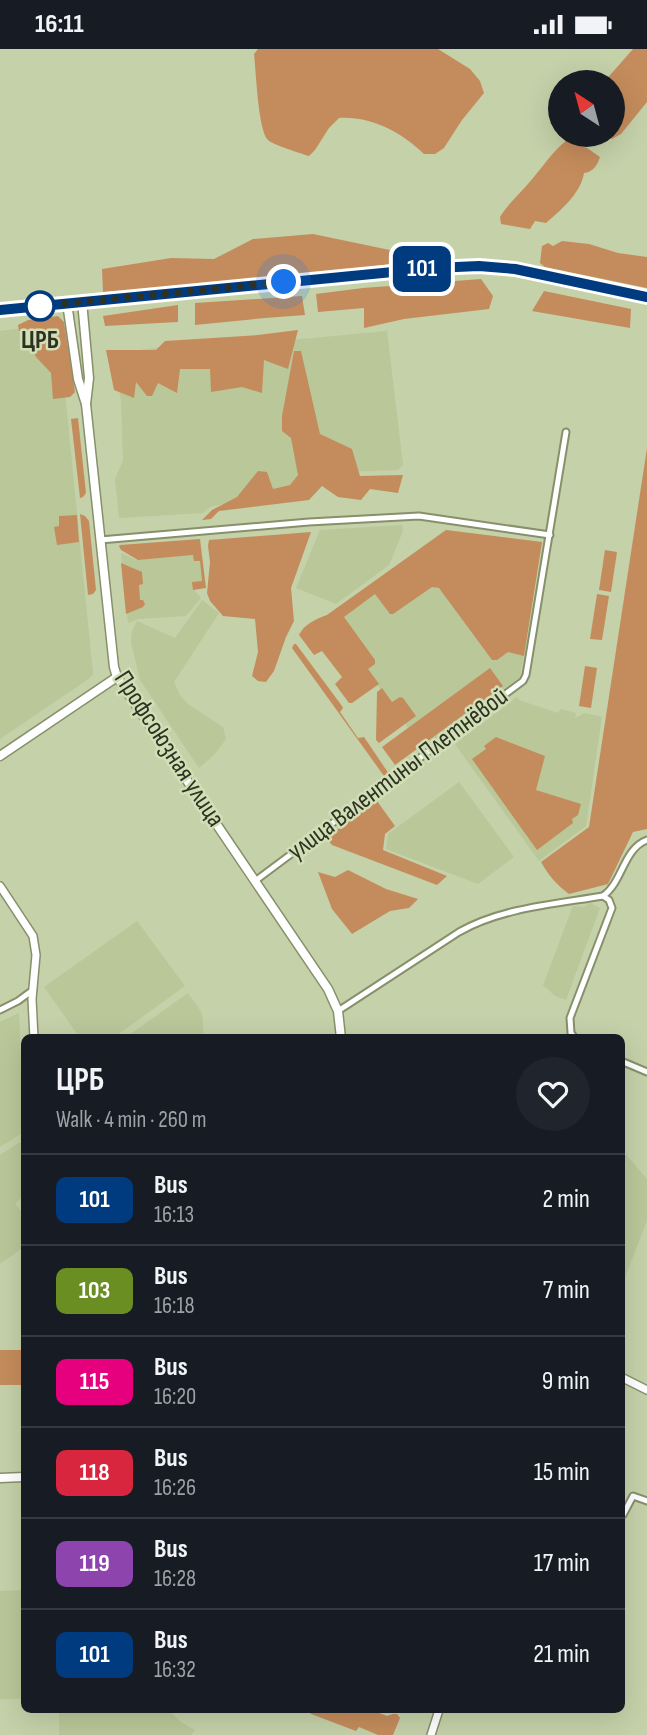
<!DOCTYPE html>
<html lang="en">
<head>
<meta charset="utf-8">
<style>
  body { margin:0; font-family:"Sofia Sans Condensed",sans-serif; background:#20242c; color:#f1f3f6; height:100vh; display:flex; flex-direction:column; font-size:26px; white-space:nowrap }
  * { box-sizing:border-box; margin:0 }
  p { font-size:23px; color:#9ea1a6 }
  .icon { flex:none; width:38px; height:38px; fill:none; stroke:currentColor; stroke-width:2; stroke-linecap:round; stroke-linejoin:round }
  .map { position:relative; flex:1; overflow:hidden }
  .sheet { position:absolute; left:21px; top:985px; width:604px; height:679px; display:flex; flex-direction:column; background:#171b24; border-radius:10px; box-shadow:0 7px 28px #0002 }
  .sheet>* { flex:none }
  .badge { padding:0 14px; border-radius:10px; font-size:24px; line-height:46px }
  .needle { width:46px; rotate:324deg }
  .tools { position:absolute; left:548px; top:21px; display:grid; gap:14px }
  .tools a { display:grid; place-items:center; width:77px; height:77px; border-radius:50%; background:#171b24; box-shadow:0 7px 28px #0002; font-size:35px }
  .you { position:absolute; width:35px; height:35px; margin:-18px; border:5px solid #fff; border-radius:50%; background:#1a73e8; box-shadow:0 0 0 10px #1a73e833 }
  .map>.badge { position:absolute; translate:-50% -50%; box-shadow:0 0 0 4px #fff }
  .round { display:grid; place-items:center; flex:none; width:74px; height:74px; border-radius:37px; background:#20242c }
  .overview { display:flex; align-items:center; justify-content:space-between; height:119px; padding:0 35px }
  h1 { font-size:33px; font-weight:700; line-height:52px }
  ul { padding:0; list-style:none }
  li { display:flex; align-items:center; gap:21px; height:91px; padding:0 35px; border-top:2px solid #363941 }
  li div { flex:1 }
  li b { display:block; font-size:26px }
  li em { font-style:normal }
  li .badge { min-width:77px; font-weight:700; text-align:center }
  .status { display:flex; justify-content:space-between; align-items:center; height:49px; padding:0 35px; background:#171b24; direction:ltr }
  .status svg { height:19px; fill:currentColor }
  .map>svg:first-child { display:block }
  .built { fill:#b9c799 }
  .green { fill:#c48c5c }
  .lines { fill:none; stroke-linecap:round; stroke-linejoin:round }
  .minor-casing { stroke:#86906b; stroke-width:9 }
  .tertiary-casing { stroke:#86906b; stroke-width:10 }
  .secondary-casing { stroke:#86906b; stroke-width:11 }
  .minor { stroke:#fff; stroke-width:5 }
  .tertiary { stroke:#fff; stroke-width:7 }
  .secondary { stroke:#fff; stroke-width:8 }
  .line-casing { stroke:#fff; stroke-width:16 }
  .line { stroke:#003b80; stroke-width:10 }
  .walk { stroke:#2d3222; stroke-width:7; stroke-dasharray:0 12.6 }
  .stop-dot { fill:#fff; stroke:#003b80; stroke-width:3.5 }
  .labels { text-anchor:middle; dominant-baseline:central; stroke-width:5; stroke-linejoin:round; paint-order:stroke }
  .stop-label { font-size:26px; font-weight:bold; fill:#2d3222; stroke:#d2deb6 }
  .street-label { font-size:26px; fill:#2d3222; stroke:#d2deb6 }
</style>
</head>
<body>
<div class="status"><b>16:11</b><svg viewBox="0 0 49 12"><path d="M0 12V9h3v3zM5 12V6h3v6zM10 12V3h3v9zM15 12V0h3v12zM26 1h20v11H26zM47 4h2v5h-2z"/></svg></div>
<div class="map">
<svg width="647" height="1686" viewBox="0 0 647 1686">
  <rect width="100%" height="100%" fill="#c5d1a9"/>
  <g class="built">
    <polygon points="24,279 65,343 93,625 90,629 0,690 0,282"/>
    <polygon points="387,282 403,416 398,421 319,424 300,438 210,458 203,464 119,469 115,430 123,412 121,351 113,304 188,295 302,290"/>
    <polygon points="402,476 403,482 389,516 336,555 296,539 320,481"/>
    <polygon points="446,481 542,493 520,628 423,700 327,566"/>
    <polygon points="121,504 136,511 194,506 194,512 200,512 202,532 193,540 201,549 186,567 138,570 128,574"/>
    <polygon points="202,551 219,564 174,633 180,646 188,655 223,678 226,690 215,705 199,719 140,631 131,593 132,582 137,572 175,589"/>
    <polygon points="517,648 519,651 558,664 560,660 576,664 575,669 585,664 602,668 586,777 539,812 455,695"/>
    <polygon points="459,733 514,808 478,835 386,800 388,785"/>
    <polygon points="590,854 600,859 566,951 555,947 543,936 573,857 584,858"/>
    <polygon points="137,872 185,937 113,989 80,989 44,938"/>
    <polygon points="188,944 202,964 204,989 125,989"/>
    <polygon points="19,964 24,1083 0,1098 0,973"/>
    <polygon points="20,1093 24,1100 24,1147 15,1154 24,1167 24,1198 0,1215 0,1106"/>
    <polygon points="621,1100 647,1130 647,1172 621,1238"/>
    <polygon points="24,1541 24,1650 0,1650 0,1542"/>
    <polygon points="59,1661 171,1661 171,1663 181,1673 195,1681 191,1686 59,1686"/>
  </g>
  <g class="green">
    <path d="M 258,0 L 438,0 L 470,20 L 480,32 L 484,44 L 462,71 L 444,99 L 435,105 L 424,105 C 401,83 371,67 339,69 L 329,79 L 315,101 L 309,107 C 300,104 273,96 268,91 C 258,82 256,21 254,5 Z"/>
    <polygon points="633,0 647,0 647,53 621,85 612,90 598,86 612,86 612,33 604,33"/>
    <path d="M 567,91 L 587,99 L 600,108 C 597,117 593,123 584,124 C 581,144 561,161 546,174 L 535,172 L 530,180 L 501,175 L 500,168 C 509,153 522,143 533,129 C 544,116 553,102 567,91 Z"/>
    <polygon points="313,185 433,210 235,234 103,243 102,220 171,209 214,210 253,190"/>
    <polygon points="562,192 589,195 618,204 647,208 647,239 545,218 540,214 542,197 548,194 553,197"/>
    <polygon points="481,230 493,247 489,260 404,270 364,279 364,259 318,263 316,245 363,239"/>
    <polygon points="544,242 631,260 630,279 532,262"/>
    <polygon points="302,247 305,266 265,269 195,276 195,254"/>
    <polygon points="178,256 178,273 105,277 103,267"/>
    <polygon points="58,267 64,273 75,343 70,348 53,350 51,324 36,308 24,283 19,282 18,276 28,271"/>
    <polygon points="298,281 288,320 264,311 262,344 242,338 211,343 210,320 180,320 177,344 158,334 152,347 147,347 136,333 134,349 114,341 106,301 156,301 165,292 258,286"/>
    <polygon points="294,302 301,302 320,385 352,400 360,427 403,426 398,444 370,440 361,451 338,448 322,437 309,451 219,462 211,470 202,471 212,461 237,448 258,422 267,423 273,440 290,436 298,426 291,389 282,382 282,367"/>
    <polygon points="78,369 86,444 83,448 80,449 71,370"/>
    <path d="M 647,399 L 647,780 L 633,783 L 608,835 L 569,845 C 557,836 549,827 541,813 L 589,778 Z"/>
    <polygon points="80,465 85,467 89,472 96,541 93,545 88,546"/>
    <polygon points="77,466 79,493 57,496 54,478 59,477 59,467"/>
    <path d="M 446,481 L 542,493 L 524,607 L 508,603 L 497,611 L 492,611 L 439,539 L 432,538 L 393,565 L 390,565 L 375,545 L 344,568 L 375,611 L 375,615 L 368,620 L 379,635 L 352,654 L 349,654 L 335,635 L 342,628 L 322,602 L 314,606 L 299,586 C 304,575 316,570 327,566 Z"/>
    <polygon points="311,483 291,539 294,572 286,588 274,622 266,633 258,632 252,627 258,603 255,570 223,567 210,552 207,544 210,513 208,497 209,491"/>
    <polygon points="200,490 206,539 193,541 192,533 202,532 200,512 194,512 193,506 138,511 121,501 119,497 120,496"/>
    <polygon points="605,501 617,503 611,543 599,541"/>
    <polygon points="121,514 142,523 142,524 143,535 139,536 140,551 143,551 145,555 143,558 126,565"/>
    <polygon points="597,545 609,547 602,591 590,590"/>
    <polygon points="294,595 296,595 342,657 343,659 340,663 358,689 364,688 387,722 388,724 384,727 292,599"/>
    <polygon points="585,617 597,619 591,659 579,657"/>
    <polygon points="490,619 503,637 395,716 382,698"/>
    <polygon points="382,639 392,653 400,648 403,649 416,667 379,694 376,691 377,643"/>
    <polygon points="496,688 545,707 536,741 581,755 578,766 572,770 573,774 537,801 472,710 486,700 484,697"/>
    <polygon points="377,752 395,777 385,785 383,801 447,827 437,836 332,796 326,789"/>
    <polygon points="348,821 386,840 418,850 409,859 390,862 352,885 332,860 318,823 335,828"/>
    <rect x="0" y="1301" width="24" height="35"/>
    <polygon points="308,1661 371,1661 387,1667 393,1665 397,1665 400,1669 393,1686 378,1686 359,1678 356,1682 311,1665"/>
  </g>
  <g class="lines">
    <defs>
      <g id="minor">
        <polyline points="100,491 309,473 419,467 550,486"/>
        <polyline points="255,832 523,632 526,626 566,383"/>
        <path d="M 603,847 C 623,833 623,800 647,791"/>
        <polyline points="0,961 18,952 33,941"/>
        <path d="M 338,962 L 459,883 C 501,859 555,855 603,847 L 609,851 L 612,859 L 570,969 L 571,984 L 575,989"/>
        <polyline points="621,1012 647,1023"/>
        <polyline points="621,1465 623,1466 633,1447 647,1452"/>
      </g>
      <g id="tertiary">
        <polyline points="0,837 33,887 36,906 32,950 34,989"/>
        <polyline points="621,1328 647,1341"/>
        <polyline points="431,1686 439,1661"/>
      </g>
      <g id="secondary">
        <polyline points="82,252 89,329 86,355 114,618 117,628 328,940 338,962 341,989"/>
        <polyline points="67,254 78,330 86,355"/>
        <polyline points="0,261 434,219 479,217 515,220 647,248"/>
        <polyline points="0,707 117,628"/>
        <polyline points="0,1429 24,1428"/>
      </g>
    </defs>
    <use href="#minor" class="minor-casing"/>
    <use href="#tertiary" class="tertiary-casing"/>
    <use href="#secondary" class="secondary-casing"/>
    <use href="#minor" class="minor"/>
    <use href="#tertiary" class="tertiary"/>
    <use href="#secondary" class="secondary"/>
  </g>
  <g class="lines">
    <defs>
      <polyline id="line" points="0,261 434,219 479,217 515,220 647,248"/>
    </defs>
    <use href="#line" class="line-casing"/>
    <use href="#line" class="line"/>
    <polyline class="walk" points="40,257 284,233"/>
  </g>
  <circle class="stop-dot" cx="40" cy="257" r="14"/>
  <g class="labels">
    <g class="stop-label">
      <text x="40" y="291">ЦРБ</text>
    </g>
    <g class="street-label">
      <text transform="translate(169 700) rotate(57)">Профсоюзная улица</text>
      <text transform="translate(398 725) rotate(-37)">улица Валентины Плетнёвой</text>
    </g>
  </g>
</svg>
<div class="tools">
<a><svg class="needle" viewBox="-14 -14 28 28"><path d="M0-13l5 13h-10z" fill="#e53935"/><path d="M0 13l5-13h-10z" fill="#9ea1a6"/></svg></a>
</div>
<div class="you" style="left:284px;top:233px"></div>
<b class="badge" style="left:422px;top:220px;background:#003b80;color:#fff">101</b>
<section class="sheet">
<div class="overview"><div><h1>ЦРБ</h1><p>Walk · 4 min · 260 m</p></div><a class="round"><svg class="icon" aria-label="heart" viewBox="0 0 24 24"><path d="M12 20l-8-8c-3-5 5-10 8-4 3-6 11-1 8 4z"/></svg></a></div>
<ul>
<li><span class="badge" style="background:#003b80;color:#fff">101</span><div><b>Bus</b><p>16:13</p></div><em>2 min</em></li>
<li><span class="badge" style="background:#6b8e23;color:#fff">103</span><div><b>Bus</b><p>16:18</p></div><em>7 min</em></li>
<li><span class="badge" style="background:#e6007e;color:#fff">115</span><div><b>Bus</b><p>16:20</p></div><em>9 min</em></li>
<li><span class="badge" style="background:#d7263d;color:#fff">118</span><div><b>Bus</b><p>16:26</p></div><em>15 min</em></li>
<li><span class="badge" style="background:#8e44ad;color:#fff">119</span><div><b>Bus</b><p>16:28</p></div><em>17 min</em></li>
<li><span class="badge" style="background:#003b80;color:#fff">101</span><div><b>Bus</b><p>16:32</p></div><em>21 min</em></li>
</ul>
</section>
</div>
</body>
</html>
